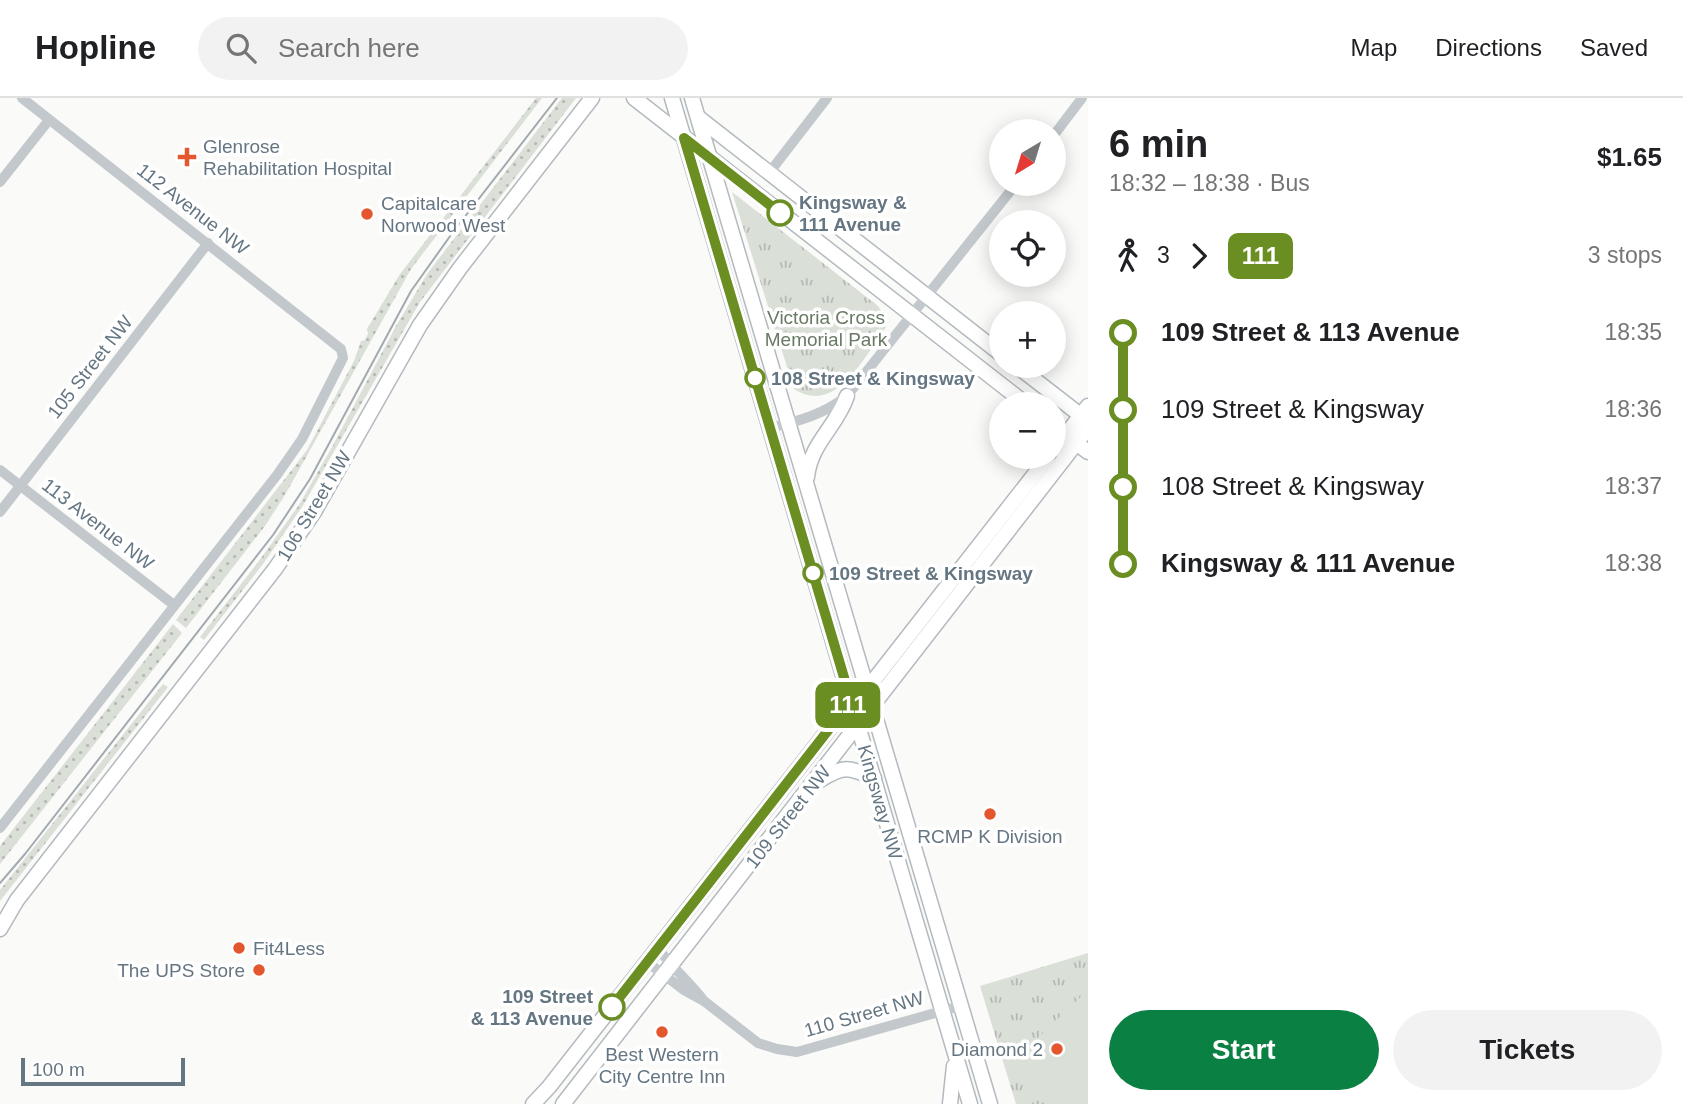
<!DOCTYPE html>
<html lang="en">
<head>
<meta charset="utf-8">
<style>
  body { margin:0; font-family:Helvetica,sans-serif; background:#f2f2f2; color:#202124; height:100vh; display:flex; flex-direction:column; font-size:26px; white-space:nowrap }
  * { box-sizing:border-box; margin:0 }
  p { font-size:23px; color:#757577 }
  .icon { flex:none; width:38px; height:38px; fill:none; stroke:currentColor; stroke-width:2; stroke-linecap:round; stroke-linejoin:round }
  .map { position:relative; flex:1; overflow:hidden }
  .panel { display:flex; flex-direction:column; background:#fff; width:595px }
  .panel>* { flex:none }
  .badge { padding:0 14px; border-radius:10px; font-size:24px; line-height:46px }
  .needle { width:46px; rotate:218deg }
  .tools { position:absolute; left:989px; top:21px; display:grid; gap:14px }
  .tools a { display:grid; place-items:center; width:77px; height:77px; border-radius:50%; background:#fff; box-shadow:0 4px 18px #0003; font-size:35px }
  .scale { position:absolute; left:21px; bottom:18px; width:164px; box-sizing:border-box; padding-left:7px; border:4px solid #657683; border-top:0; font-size:19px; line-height:24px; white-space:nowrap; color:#657683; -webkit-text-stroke:5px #fff; paint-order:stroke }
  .map>.badge { position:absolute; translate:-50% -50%; box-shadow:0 0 0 4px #fff }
  .legs { display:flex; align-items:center; gap:10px; height:77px; padding:0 21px; font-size:23px }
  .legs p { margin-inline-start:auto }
  .headline { display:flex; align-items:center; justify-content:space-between; height:119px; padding:0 21px }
  h1 { font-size:38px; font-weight:700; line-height:52px }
  .button { display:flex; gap:14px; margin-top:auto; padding:14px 21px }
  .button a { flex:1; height:80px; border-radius:42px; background:#0b8043; color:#fff; font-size:28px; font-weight:700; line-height:80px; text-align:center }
  .button a+a { background:#f2f2f2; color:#202124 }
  ul { padding:0 21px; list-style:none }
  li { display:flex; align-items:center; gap:24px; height:77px; font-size:26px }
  li i { display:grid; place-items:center; width:10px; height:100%; margin:0 9px; background:currentColor }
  li i::after { content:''; width:18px; height:18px; margin:-9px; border:5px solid; border-radius:50%; background:#fff }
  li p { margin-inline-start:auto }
  li:first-child i { background:linear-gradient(#0000 50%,currentColor 0) }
  li:last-child i { background:linear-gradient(currentColor 50%,#0000 0) }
  header { display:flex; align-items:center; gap:42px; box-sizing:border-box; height:98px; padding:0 35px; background:#fff; border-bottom:2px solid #e0e0e0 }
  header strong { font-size:33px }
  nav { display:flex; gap:38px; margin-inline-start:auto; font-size:24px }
  .search { width:490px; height:63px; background:#f2f2f2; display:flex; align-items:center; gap:18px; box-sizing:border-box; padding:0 24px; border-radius:38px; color:#757577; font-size:26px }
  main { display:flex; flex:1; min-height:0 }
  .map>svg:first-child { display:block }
  .grass { fill:url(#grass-dots) }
  .park { fill:url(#park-tufts) }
  .pitch { fill:#dadfd7 }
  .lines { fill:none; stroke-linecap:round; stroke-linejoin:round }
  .secondary-casing { stroke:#b3babf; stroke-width:17 }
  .street { stroke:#c3c8cc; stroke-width:10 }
  .secondary { stroke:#fff; stroke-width:14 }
  .tram { stroke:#a2aab0; stroke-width:2 }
  .line-1-casing { stroke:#fff; stroke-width:16 }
  .line-1 { stroke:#6b8e23; stroke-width:10 }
  .poi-dot { fill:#e4572e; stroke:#fff; stroke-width:2.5 }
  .stop-1-dot { fill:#fff; stroke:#6b8e23; stroke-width:3.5 }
  .labels { text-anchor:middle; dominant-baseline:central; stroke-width:7; stroke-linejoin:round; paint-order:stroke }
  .poi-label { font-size:19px; fill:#657683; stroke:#fff; text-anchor:start }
  .stop-label { font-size:19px; font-weight:bold; fill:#657683; stroke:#fff; text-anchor:start }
  .street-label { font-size:19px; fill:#657683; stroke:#fff }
  .park-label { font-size:19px; fill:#687a64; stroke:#fff }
</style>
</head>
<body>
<header>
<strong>Hopline</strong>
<div class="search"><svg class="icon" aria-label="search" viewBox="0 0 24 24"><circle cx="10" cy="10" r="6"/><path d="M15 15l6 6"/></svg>Search here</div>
<nav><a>Map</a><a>Directions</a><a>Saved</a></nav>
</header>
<main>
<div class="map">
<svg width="1088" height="1006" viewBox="0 0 1088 1006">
  <defs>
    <pattern id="grass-dots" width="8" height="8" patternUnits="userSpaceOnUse" patternTransform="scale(1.75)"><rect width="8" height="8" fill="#dadfd7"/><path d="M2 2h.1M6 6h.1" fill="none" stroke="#b4b9b4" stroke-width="1.8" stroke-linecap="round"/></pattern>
    <pattern id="park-tufts" width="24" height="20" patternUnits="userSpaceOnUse" patternTransform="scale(1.75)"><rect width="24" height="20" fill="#dadfd7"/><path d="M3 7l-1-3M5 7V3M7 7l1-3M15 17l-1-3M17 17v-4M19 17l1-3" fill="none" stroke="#b4b9b4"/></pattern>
  </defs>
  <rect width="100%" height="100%" fill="#fafaf8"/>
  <g class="grass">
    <polygon points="536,0 542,0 411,171 285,397 265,428 186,530 176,522 307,352 354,263 361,243 365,242 368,236 367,231 400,176"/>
    <polygon points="562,0 576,0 420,204 302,409 263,466 204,542 200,539 259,463 299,407 332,349 396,228 427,176"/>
    <polygon points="173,526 182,535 0,766 0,748"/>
    <polygon points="163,586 168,589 0,803 0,792"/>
  </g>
  <g class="park">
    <path d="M 732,94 L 878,208 C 883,216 888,222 885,231 C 864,259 836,318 794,291 Z"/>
    <polygon points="1088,855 1088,1006 1016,1006 980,888"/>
  </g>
  <polygon class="pitch" points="1088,892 1088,1006 1058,1006 1021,967 1021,956"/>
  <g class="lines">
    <defs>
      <g id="secondary">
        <polyline points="634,0 1026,306"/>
        <polyline points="672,0 970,1006"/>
        <polyline points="692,0 990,1006"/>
        <polyline points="699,20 1001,256"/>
        <polyline points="1017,268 1088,323"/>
        <polyline points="1054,328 1088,354"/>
        <polyline points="1054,352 1088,308"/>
        <path d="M 807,379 C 811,344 836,330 847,298"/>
        <path d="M 820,682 C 844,667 849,669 874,680"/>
        <polyline points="0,831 17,802 275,471 314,414 420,227 460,170 592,0"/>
        <polyline points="533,1006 549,989 851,603 867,591 1048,359"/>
        <polyline points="563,1006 1088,330"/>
        <polyline points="950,1006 954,968"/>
      </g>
    </defs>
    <use href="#secondary" class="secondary-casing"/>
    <g class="street">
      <polyline points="1054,37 1082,0"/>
      <polyline points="769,75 827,0"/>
      <polyline points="0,84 49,22"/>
      <path d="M 770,330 C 798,323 823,317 847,298 L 1016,86"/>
      <polyline points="0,372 174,507"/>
      <polyline points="0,414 208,145"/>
      <polyline points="0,730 277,377 302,341 343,260 341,251 22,0"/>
      <path d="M 647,864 L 684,892 L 704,903 C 690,884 672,870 658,850"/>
      <polyline points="704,903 758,945 777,951 797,954 960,908"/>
    </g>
    <use href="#secondary" class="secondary"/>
    <polyline class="tram" points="0,785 25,756 273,437 310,381 411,193 453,134 557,0"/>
  </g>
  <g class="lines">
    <defs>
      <polyline id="line-1" points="612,909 851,603 684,40 780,115"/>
    </defs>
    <use href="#line-1" class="line-1-casing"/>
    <use href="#line-1" class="line-1"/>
  </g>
  <g class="poi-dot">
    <path d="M183.5 48.5h7v7h7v7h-7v7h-7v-7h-7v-7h7z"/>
    <circle cx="367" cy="116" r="7"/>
    <circle cx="990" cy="716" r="7"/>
    <circle cx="239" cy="850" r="7"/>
    <circle cx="259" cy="872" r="7"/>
    <circle cx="662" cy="934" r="7"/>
    <circle cx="1057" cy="951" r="7"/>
  </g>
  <g class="stop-1-dot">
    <circle cx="780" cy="115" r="12"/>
    <circle cx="755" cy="280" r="9"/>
    <circle cx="813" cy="475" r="9"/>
    <circle cx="612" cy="909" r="12"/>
  </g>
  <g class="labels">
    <g class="poi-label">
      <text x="203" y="48">Glenrose<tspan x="203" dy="22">Rehabilitation Hospital</tspan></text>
      <text x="381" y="105">Capitalcare<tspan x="381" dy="22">Norwood West</tspan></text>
      <text x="990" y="738" text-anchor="middle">RCMP K Division</text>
      <text x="253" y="850">Fit4Less</text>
      <text x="245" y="872" text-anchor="end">The UPS Store</text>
      <text x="1043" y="951" text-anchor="end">Diamond 2</text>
      <text x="662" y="956" text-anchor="middle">Best Western<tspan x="662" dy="22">City Centre Inn</tspan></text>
    </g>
    <g class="stop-label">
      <text x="799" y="104">Kingsway &amp;<tspan x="799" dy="22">111 Avenue</tspan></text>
      <text x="771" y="280">108 Street &amp; Kingsway</text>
      <text x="829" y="475">109 Street &amp; Kingsway</text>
      <text x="593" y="898" text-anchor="end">109 Street<tspan x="593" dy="22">&amp; 113 Avenue</tspan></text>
    </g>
    <g class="street-label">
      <text transform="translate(193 111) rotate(38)">112 Avenue NW</text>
      <text transform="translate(90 269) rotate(-52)">105 Street NW</text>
      <text transform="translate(314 408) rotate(-59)">106 Street NW</text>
      <text transform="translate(98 426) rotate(38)">113 Avenue NW</text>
      <text transform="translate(880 704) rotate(74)">Kingsway NW</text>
      <text transform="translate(788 719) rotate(-52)">109 Street NW</text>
      <text transform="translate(864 916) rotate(-16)">110 Street NW</text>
    </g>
    <g class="park-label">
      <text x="826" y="219">Victoria Cross<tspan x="826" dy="22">Memorial Park</tspan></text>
    </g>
  </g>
</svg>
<div class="tools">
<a><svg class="needle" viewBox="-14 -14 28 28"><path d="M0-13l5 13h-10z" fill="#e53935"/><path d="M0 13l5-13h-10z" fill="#757577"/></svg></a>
<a><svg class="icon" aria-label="locate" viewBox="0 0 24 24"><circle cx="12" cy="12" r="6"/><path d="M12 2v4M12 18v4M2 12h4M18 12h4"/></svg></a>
<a>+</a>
<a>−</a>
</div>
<div class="scale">100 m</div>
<b class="badge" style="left:848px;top:607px;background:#6b8e23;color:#fff">111</b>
</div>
<section class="panel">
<div class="headline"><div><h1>6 min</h1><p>18:32 – 18:38 · Bus</p></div><b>$1.65</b></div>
<div class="legs"><svg class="icon" aria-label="walk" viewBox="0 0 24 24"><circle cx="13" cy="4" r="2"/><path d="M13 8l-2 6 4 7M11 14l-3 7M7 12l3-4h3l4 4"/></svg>3<svg class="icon" aria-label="forward" viewBox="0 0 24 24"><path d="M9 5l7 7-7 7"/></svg><b class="badge" style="background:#6b8e23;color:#fff">111</b><p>3 stops</p></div>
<ul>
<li><i style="color:#6b8e23"></i><b>109 Street &amp; 113 Avenue</b><p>18:35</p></li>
<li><i style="color:#6b8e23"></i><span>109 Street &amp; Kingsway</span><p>18:36</p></li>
<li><i style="color:#6b8e23"></i><span>108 Street &amp; Kingsway</span><p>18:37</p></li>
<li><i style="color:#6b8e23"></i><b>Kingsway &amp; 111 Avenue</b><p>18:38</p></li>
</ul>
<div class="button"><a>Start</a><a>Tickets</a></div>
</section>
</main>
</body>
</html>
